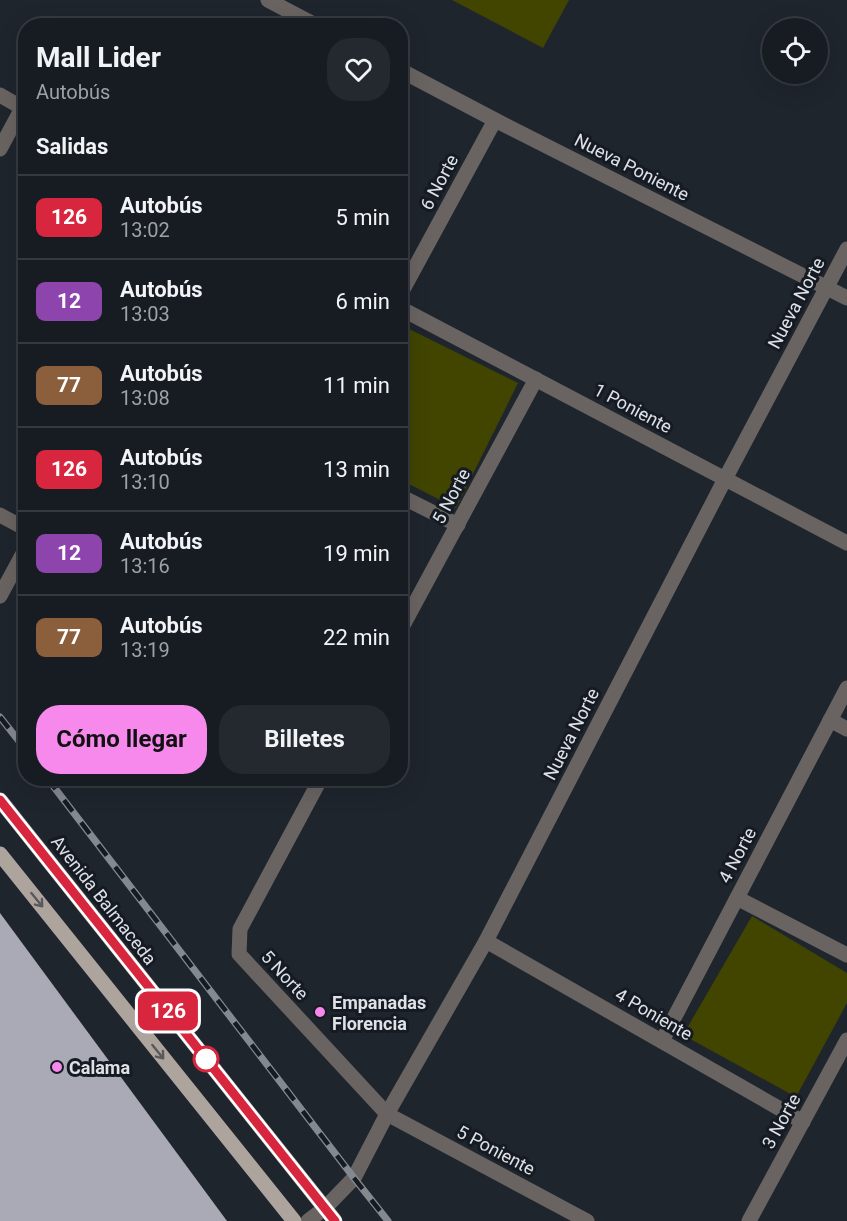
<!DOCTYPE html>
<html lang="es">
<head>
<meta charset="utf-8">
<style>
  body { margin:0; font-family:Roboto,sans-serif; background:#24292f; color:#f1f3f6; height:100vh; display:flex; flex-direction:column; font-size:22px; white-space:nowrap }
  * { box-sizing:border-box; margin:0 }
  p { font-size:20px; color:#9ea1a5 }
  .icon { flex:none; width:33px; height:33px; fill:none; stroke:currentColor; stroke-width:2; stroke-linecap:round; stroke-linejoin:round }
  .map { position:relative; flex:1; overflow:hidden }
  .drawer { position:absolute; left:18px; top:18px; width:390px; height:768px; display:flex; flex-direction:column; background:#171c22; border-radius:24px; box-shadow:0 6px 24px #0002,0 0 0 2px #363a40 }
  .drawer>* { flex:none }
  .badge { padding:0 12px; border-radius:9px; font-size:21px; line-height:39px }
  .controls { position:absolute; left:762px; top:18px; display:grid; gap:12px }
  .controls a { display:grid; place-items:center; width:66px; height:66px; border-radius:50%; background:#171c22; box-shadow:0 6px 24px #0002,0 0 0 2px #363a40; font-size:30px }
  .map>.badge { position:absolute; translate:-50% -50%; box-shadow:0 0 0 3px #fff }
  h2 { padding:0 18px; font-size:22px; line-height:54px }
  .round { display:grid; place-items:center; flex:none; width:63px; height:63px; border-radius:24px; background:#24292f }
  .overview { display:flex; align-items:center; justify-content:space-between; height:102px; padding:0 18px }
  h1 { font-size:28px; font-weight:700; line-height:45px }
  .cta { display:flex; gap:12px; margin-top:auto; padding:12px 18px }
  .cta a { flex:1; height:69px; border-radius:24px; background:#f788ec; color:#111; font-size:24px; font-weight:700; line-height:69px; text-align:center }
  .cta a+a { background:#24292f; color:#f1f3f6 }
  ul { padding:0; list-style:none }
  li { display:flex; align-items:center; gap:18px; height:84px; padding:0 18px; border-top:2px solid #363a40 }
  li div { flex:1 }
  li b { display:block; font-size:22px }
  li em { font-style:normal }
  li .badge { min-width:66px; font-weight:700; text-align:center }
  .map>svg:first-child { display:block }
  .green { fill:#414500 }
  .building { fill:#a9aab5 }
  .lines { fill:none; stroke-linecap:round; stroke-linejoin:round }
  .minor { stroke:#696461; stroke-width:15 }
  .primary { stroke:#aea49e; stroke-width:15 }
  .rail-casing { stroke:#84898f; stroke-width:7 }
  .rail { stroke:#161b23; stroke-width:4.5; stroke-dasharray:14; stroke-linecap:butt }
  .oneway { stroke:#5a595a }
  .line-casing { stroke:#fff; stroke-width:14 }
  .line { stroke:#d7263d; stroke-width:9 }
  .poi-dot { fill:#f788ec; stroke:#161b23; stroke-width:2 }
  .stop-dot { fill:#fff; stroke:#d7263d; stroke-width:3 }
  .labels { text-anchor:middle; dominant-baseline:central; stroke-width:6; stroke-linejoin:round; paint-order:stroke }
  .street-label { font-size:18px; fill:#dee2e7; stroke:#161b23 }
  .poi-label { font-size:18px; font-weight:bold; fill:#dee2e7; stroke:#161b23; text-anchor:start }
</style>
</head>
<body>
<div class="map">
<svg width="847" height="1221" viewBox="0 0 847 1221">
  <rect width="100%" height="100%" fill="#1f252d"/>
  <g class="green">
    <polygon points="452,0 569,0 543,48"/>
    <polygon points="403,326 518,383 456,508 401,480 400,331"/>
    <polygon points="752,916 847,973 847,1003 796,1097 683,1035"/>
  </g>
  <polygon class="building" points="0,913 227,1221 0,1221"/>
  <g class="lines">
    <g class="minor">
      <polyline points="268,0 317,26"/>
      <polyline points="400,70 495,120 847,298"/>
      <polyline points="0,95 26,110"/>
      <polyline points="0,149 22,108"/>
      <polyline points="400,295 495,120"/>
      <polyline points="400,308 847,543"/>
      <polyline points="400,496 458,525"/>
      <polyline points="0,515 26,529"/>
      <polyline points="0,596 26,548"/>
      <polyline points="400,631 536,379"/>
      <polyline points="830,720 847,729"/>
      <polyline points="321,778 240,929 239,954 387,1114 587,1221"/>
      <polyline points="737,898 847,955"/>
      <polyline points="486,941 803,1122"/>
      <polyline points="662,1041 847,688"/>
      <polyline points="308,1221 325,1208 354,1178 387,1114 486,941 725,479 847,249"/>
      <polyline points="749,1221 847,1040"/>
    </g>
    <g class="primary">
      <polyline points="0,800 335,1221"/>
      <polyline points="0,854 294,1221"/>
    </g>
    <defs>
      <g id="rail">
        <polyline points="0,717 26,750"/>
        <polyline points="47,778 354,1178 388,1221"/>
      </g>
    </defs>
    <use href="#rail" class="rail-casing"/>
    <use href="#rail" class="rail"/>
  </g>
  <defs><path id="oneway-shaft" d="M-6 0H5M1.5-3L5.5 0L1.5 3" fill="none" stroke-width="1.6" stroke-linecap="round" stroke-linejoin="round" transform="scale(1.5)"/></defs>
  <g class="oneway">
    <use href="#oneway-shaft" transform="translate(37 900) rotate(51)"/>
    <use href="#oneway-shaft" transform="translate(158 1052) rotate(51)"/>
  </g>
  <g class="lines">
    <defs>
      <polyline id="line" points="0,800 335,1221"/>
    </defs>
    <use href="#line" class="line-casing"/>
    <use href="#line" class="line"/>
  </g>
  <g class="poi-dot">
    <circle cx="320" cy="1012" r="6"/>
    <circle cx="57" cy="1067" r="6"/>
  </g>
  <circle class="stop-dot" cx="206" cy="1059" r="12"/>
  <g class="labels">
    <g class="street-label">
      <text transform="translate(632 167) rotate(27)">Nueva Poniente</text>
      <text transform="translate(439 182) rotate(-62)">6 Norte</text>
      <text transform="translate(796 303) rotate(-62)">Nueva Norte</text>
      <text transform="translate(633 408) rotate(28)">1 Poniente</text>
      <text transform="translate(451 496) rotate(-62)">5 Norte</text>
      <text transform="translate(571 734) rotate(-63)">Nueva Norte</text>
      <text transform="translate(737 855) rotate(-62)">4 Norte</text>
      <text transform="translate(104 900) rotate(52)">Avenida Balmaceda</text>
      <text transform="translate(285 975) rotate(47)">5 Norte</text>
      <text transform="translate(654 1014) rotate(30)">4 Poniente</text>
      <text transform="translate(781 1121) rotate(-61)">3 Norte</text>
      <text transform="translate(496 1150) rotate(28)">5 Poniente</text>
    </g>
    <g class="poi-label">
      <text x="332" y="1002">Empanadas<tspan x="332" dy="21">Florencia</tspan></text>
      <text x="69" y="1067">Calama</text>
    </g>
  </g>
</svg>
<div class="controls">
<a><svg class="icon" aria-label="locate" viewBox="0 0 24 24"><circle cx="12" cy="12" r="6"/><path d="M12 2v4M12 18v4M2 12h4M18 12h4"/></svg></a>
</div>
<b class="badge" style="left:168px;top:1011px;background:#d7263d;color:#fff">126</b>
<section class="drawer">
<div class="overview"><div><h1>Mall Lider</h1><p>Autobús</p></div><a class="round"><svg class="icon" aria-label="heart" viewBox="0 0 24 24"><path d="M12 20l-8-8c-3-5 5-10 8-4 3-6 11-1 8 4z"/></svg></a></div>
<h2>Salidas</h2>
<ul>
<li><span class="badge" style="background:#d7263d;color:#fff">126</span><div><b>Autobús</b><p>13:02</p></div><em>5 min</em></li>
<li><span class="badge" style="background:#8e44ad;color:#fff">12</span><div><b>Autobús</b><p>13:03</p></div><em>6 min</em></li>
<li><span class="badge" style="background:#8b5e3c;color:#fff">77</span><div><b>Autobús</b><p>13:08</p></div><em>11 min</em></li>
<li><span class="badge" style="background:#d7263d;color:#fff">126</span><div><b>Autobús</b><p>13:10</p></div><em>13 min</em></li>
<li><span class="badge" style="background:#8e44ad;color:#fff">12</span><div><b>Autobús</b><p>13:16</p></div><em>19 min</em></li>
<li><span class="badge" style="background:#8b5e3c;color:#fff">77</span><div><b>Autobús</b><p>13:19</p></div><em>22 min</em></li>
</ul>
<div class="cta"><a>Cómo llegar</a><a>Billetes</a></div>
</section>
</div>
</body>
</html>
